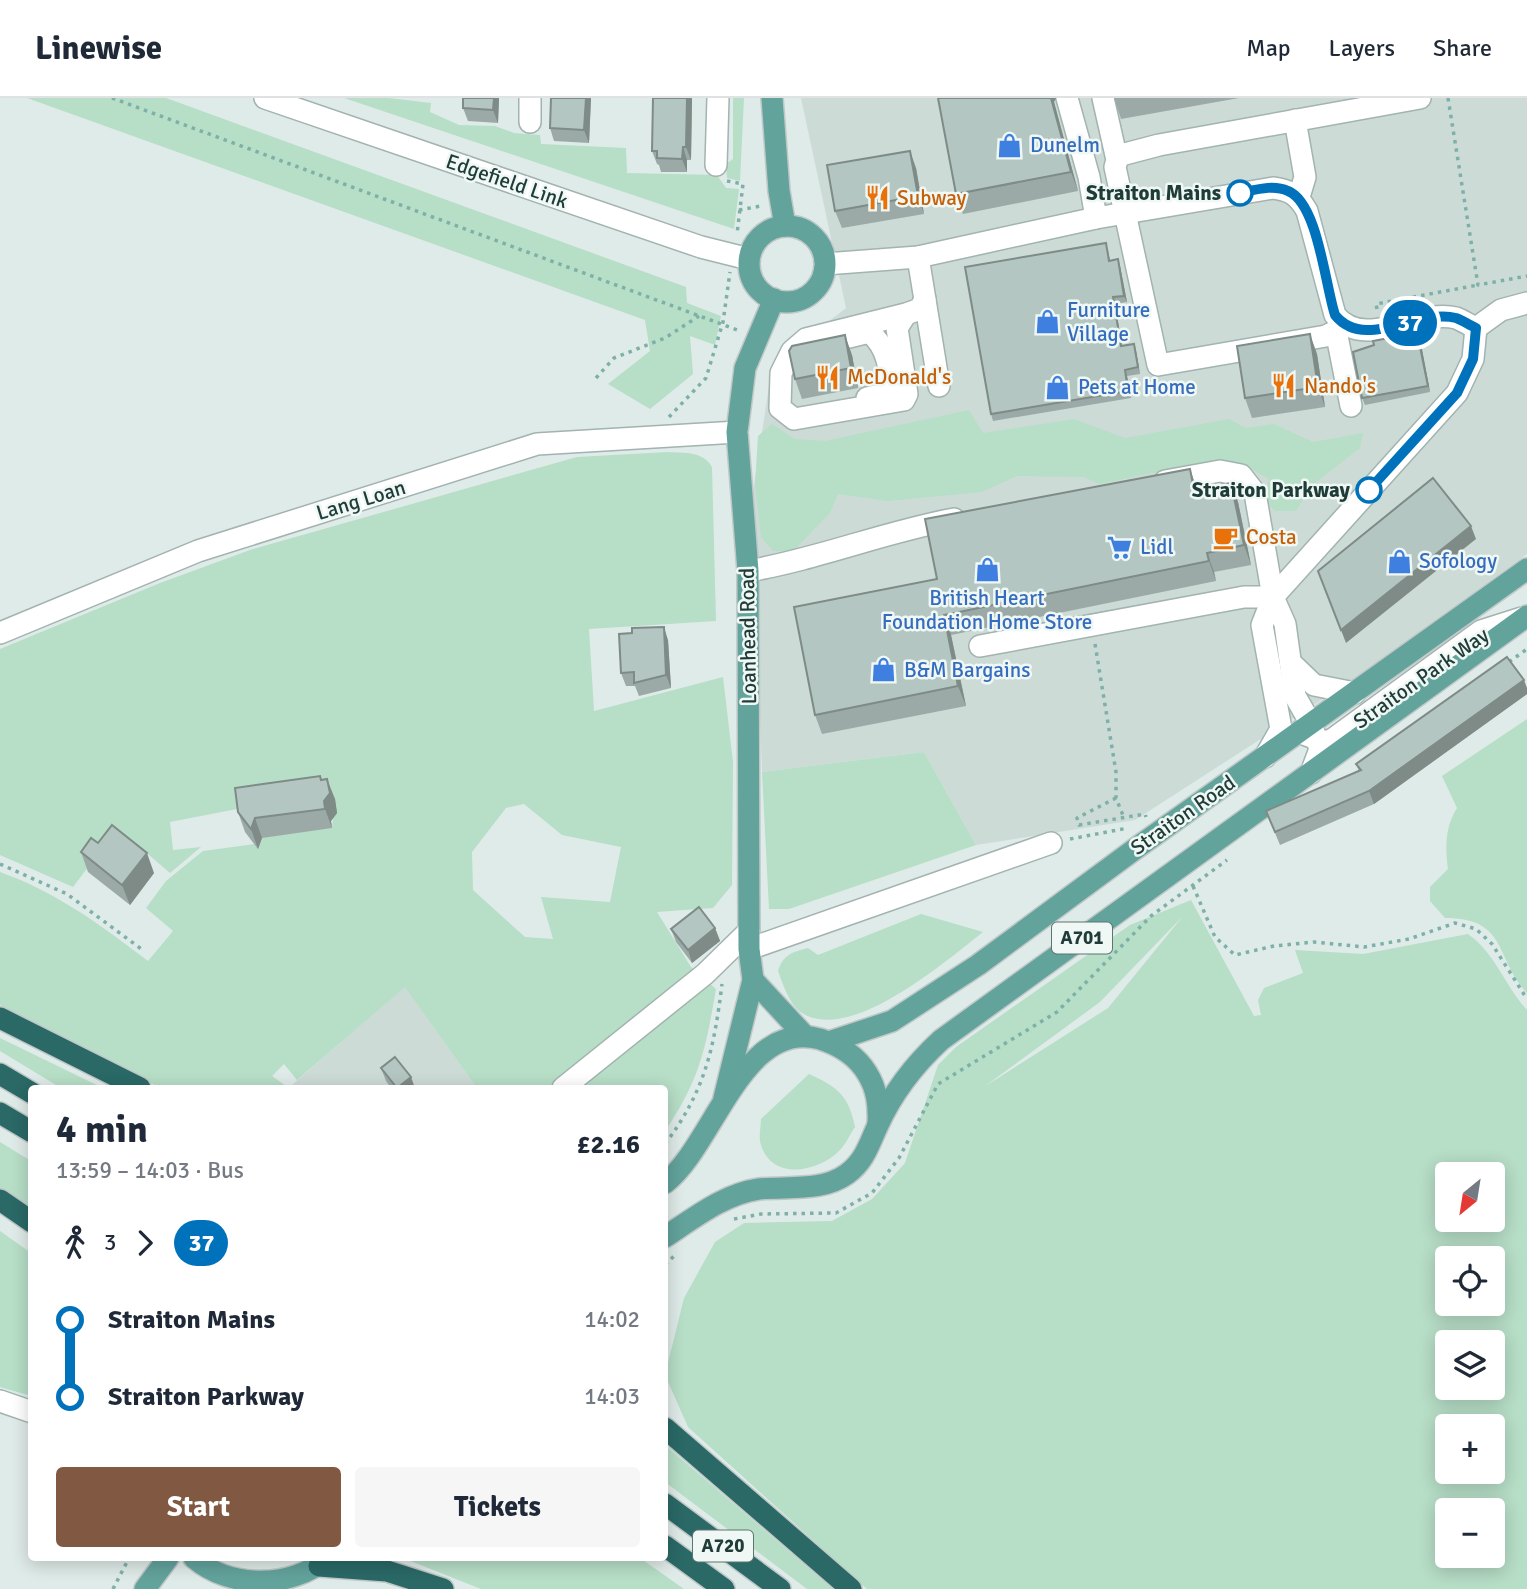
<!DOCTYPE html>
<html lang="en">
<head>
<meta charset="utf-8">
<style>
  body { margin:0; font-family:Signika,sans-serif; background:#f6f6f7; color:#1f2937; height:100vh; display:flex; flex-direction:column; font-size:26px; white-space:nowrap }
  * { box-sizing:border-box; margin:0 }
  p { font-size:23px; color:#747a83 }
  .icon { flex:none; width:38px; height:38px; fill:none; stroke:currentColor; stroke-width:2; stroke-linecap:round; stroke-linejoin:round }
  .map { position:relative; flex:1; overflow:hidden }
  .side { position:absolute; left:28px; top:987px; width:640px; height:476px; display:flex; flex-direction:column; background:#fff; border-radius:7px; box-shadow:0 4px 18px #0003 }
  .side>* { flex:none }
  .badge { padding:0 14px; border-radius:23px; font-size:24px; line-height:46px }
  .needle { width:46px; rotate:210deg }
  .fabs { position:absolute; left:1435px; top:1064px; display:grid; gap:14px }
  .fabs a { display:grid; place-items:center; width:70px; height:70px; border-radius:7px; background:#fff; box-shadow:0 4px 18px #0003; font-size:35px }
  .map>.badge { position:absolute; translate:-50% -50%; box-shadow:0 0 0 4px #fff }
  .legs { display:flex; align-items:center; gap:10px; height:77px; padding:0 28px; font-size:23px }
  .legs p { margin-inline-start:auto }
  .headline { display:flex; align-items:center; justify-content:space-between; height:119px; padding:0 28px }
  h1 { font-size:38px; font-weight:700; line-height:52px }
  .primary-button { display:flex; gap:14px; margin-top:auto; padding:14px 28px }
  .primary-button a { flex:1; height:80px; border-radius:7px; background:#815842; color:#fff; font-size:28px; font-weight:700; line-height:80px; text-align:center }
  .primary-button a+a { background:#f6f6f7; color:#1f2937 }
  ul { padding:0 28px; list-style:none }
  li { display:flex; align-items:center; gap:24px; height:77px; font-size:26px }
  li i { display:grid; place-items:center; width:10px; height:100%; margin:0 9px; background:currentColor }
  li i::after { content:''; width:18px; height:18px; margin:-9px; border:5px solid; border-radius:50%; background:#fff }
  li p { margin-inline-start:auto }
  li:first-child i { background:linear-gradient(#0000 50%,currentColor 0) }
  li:last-child i { background:linear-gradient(currentColor 50%,#0000 0) }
  header { display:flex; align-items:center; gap:42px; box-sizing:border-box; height:98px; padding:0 35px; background:#fff; border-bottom:2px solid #e0e1e3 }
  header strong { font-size:33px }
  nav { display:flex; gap:38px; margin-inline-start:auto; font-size:24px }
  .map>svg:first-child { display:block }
  .built { fill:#cddbd7 }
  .green { fill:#b7dec7; fill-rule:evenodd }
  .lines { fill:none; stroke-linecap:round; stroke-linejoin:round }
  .minor-casing { stroke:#a2b3b0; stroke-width:24 }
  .major-casing { stroke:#c0c8c7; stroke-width:24 }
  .highway-casing { stroke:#c0c8c7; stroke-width:24 }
  .path { stroke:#7eb0a8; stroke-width:3.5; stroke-dasharray:3.5 5; stroke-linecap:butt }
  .minor { stroke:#fff; stroke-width:21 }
  .major { stroke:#62a39c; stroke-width:21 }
  .highway { stroke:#2a6966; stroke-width:21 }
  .wall { fill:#9baaa6 }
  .shaded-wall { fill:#7e8b87 }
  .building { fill:#b4c6c1; stroke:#7e8b87; stroke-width:2 }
  .line-1-casing { stroke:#fff; stroke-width:16 }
  .line-1 { stroke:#0072bc; stroke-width:10 }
  .stop-1-dot { fill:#fff; stroke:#0072bc; stroke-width:3.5 }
  .labels { text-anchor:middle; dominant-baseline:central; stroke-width:5; stroke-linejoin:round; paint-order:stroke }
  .shield { fill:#f0f8f5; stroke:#5e7471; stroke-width:2 }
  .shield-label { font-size:19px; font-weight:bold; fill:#1f3c38 }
  .shop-label { font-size:21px; fill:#366cbe; stroke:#f0f8f5; text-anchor:start }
  .street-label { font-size:21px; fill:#1f3c38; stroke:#f0f8f5 }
  .stop-label { font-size:21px; font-weight:bold; fill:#1f3c38; stroke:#f0f8f5; text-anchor:end }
  .food-label { font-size:21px; fill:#c56008; stroke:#f0f8f5; text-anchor:start }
</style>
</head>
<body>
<header>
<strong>Linewise</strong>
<nav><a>Map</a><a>Layers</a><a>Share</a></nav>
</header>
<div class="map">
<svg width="1527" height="1491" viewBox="0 0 1527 1491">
  <rect width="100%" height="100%" fill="#dfebe8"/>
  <g class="built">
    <polygon points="801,0 1527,0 1527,456 1337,592 1135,722 976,747 924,654 762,674 752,400 772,268 846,210"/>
    <polygon points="405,888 477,990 295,990 292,987"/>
  </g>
  <g class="green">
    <polygon points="27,0 166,0 686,189 687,205 721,218 715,247 690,238 693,276 650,311 608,286 650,253 645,222"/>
    <polygon points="344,0 389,0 431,5 430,14 459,27 495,28 514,35 540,37 541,46 626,50 627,75 717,77 726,90 739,91 734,131"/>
    <polygon points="733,0 744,0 740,83 727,80 726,66 733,61"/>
    <polygon points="969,312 983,335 1074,321 1125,340 1229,321 1246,330 1274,326 1313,344 1363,335 1360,350 1311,388 1296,413 1275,413 1264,402 1269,381 1248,369 1217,362 1099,386 1084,379 1017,378 982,394 888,403 838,396 830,415 793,453 773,453 761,439 755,387 758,338 772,326 795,341 825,343"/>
    <path d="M 668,354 C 684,355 703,353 712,369 L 716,523 L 589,531 L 594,613 L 723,579 L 733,664 L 732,787 L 713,810 L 657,814 L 691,869 L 716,891 C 706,949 700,982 665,1033 L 665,990 L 477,990 L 405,889 L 297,982 L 284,966 L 272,978 L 289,990 L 160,990 L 0,907 L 0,774 C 56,794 101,827 148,863 L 173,833 L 146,810 L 166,783 L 203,753 L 255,746 L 264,735 L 332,730 L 333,720 L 242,710 L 170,724 L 173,752 L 201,749 L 170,775 L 121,733 L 114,735 L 73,789 L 0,757 L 0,551 L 160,485 L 250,452 L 577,359 ZM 524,706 L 562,737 L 621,749 L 610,804 L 541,799 L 553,841 L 525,839 L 473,792 L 472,754 L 506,710 Z"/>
    <path d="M 1527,621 L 1527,895 C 1494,859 1508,820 1445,820 L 1430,803 L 1430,789 L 1448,771 C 1445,750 1445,729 1457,710 L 1442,678 Z"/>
    <polygon points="924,654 976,747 789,811 769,811 762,674"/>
    <path d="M 1191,802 L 1254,918 L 1261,917 L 1258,902 L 1264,890 L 1303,875 L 1295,852 L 1363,856 L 1468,836 C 1495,855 1505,888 1527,912 L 1527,1491 L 867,1491 L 688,1329 L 665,1277 L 684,1200 L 715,1144 L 744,1125 L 832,1123 L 872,1101 L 905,1065 L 938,967 L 956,949 L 1130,827 ZM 1183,818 L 1108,910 L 984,989 L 1100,904 ZM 1447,1076 L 1493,1076 L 1493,1122 L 1447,1122 ZM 1447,1160 L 1493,1160 L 1493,1206 L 1447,1206 ZM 1447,1244 L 1493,1244 L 1493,1290 L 1447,1290 ZM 1447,1328 L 1493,1328 L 1493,1374 L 1447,1374 ZM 1447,1412 L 1493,1412 L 1493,1458 L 1447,1458 Z"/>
    <path d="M 921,816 L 983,834 C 947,862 851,946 802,915 C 789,906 783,886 778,873 C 783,857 792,854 808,850 L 818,857 Z"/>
    <polygon points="0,940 103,990 61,990 0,953"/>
    <path d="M 809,976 C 838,989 849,998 855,1029 C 850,1036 846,1046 840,1052 C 818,1075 769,1084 760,1043 C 759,1037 761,1027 761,1021 Z"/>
    <polygon points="0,1044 31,1063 31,1115 0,1092"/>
    <polygon points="0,1133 31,1155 31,1298 0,1289"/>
    <polygon points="665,1347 833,1491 807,1491 665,1384"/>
    <polygon points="403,1460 640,1460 684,1491 481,1491"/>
  </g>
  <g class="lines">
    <defs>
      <g id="minor">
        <polyline points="265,0 701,149 749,161"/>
        <polyline points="1067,0 1089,79 1096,120"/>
        <polyline points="1103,0 1117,62 1115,69 1158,267 1326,238 1336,233"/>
        <polyline points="1295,22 1305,79 1299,99"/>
        <polyline points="530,24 530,0"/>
        <polyline points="1117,62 1121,57 1159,47 1420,0"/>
        <polyline points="716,67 718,0"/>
        <polyline points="918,159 939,288"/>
        <path d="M 825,166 L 918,159 L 1096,120 L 1273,90 C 1290,92 1298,97 1307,113 L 1335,217 C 1365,254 1417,210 1456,220 C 1462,222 1469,227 1476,230"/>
        <polyline points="906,216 897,230 907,296 904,302 794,321 780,310 781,275 792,253 806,241 906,216 920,211 925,201"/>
        <polyline points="1343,227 1336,233 1351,308"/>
        <polyline points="1476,230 1501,212 1527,205"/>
        <path d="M 849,239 L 869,234 C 887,248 892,273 889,295 L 867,300"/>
        <polyline points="1165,383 1220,373 1241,377 1255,395 1273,499 1285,526 1295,598 1311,626 1320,651 1311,675"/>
        <path d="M 748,473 C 818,461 884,434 954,421"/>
        <polyline points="0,535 198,453 537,346 737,334"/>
        <polyline points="980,548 1244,499 1273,499"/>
        <polyline points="1291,565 1314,587 1355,595"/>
        <polyline points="1306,637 1325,644 1333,641 1481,533 1522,520"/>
        <polyline points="1265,659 1281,631 1262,527 1273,499 1457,295 1473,261 1476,230"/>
        <polyline points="749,851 1051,745"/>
        <polyline points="563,990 705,876 749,833"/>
        <polyline points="0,1303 32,1314"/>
      </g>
      <g id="major">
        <polyline points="772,0 779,93 785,128"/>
        <circle cx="787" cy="166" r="38"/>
        <polyline points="753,882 804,937"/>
        <polyline points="829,944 892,923 978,867 1135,751 1527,471"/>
        <polyline points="724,1000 753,882 749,851 748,473 737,334 745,270 774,201"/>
        <path d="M 665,1085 C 713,1049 743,919 820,941 C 839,947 856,957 867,975 C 877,991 879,1007 878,1026"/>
        <path d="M 665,1139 C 694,1120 724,1096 759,1091 C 789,1088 822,1094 847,1076 C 865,1063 869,1046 878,1027 C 893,994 915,966 941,942 L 1527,518"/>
        <path d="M 194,1460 C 230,1491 291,1491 327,1460"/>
        <polyline points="145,1491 168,1460"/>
      </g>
      <g id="highway">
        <polyline points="0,920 140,990"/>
        <polyline points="0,976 32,995"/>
        <polyline points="0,1015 32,1034"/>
        <polyline points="0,1102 32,1124"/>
        <polyline points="665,1330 851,1491"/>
        <polyline points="665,1406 780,1491"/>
        <polyline points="665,1448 724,1491"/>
        <polyline points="319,1468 387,1473 443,1491"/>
      </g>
    </defs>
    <use href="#minor" class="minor-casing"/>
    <use href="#major" class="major-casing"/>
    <use href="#highway" class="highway-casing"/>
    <g class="path">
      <polyline points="112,0 740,233"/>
      <polyline points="1448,0 1478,187 1527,178"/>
      <polyline points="727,83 743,86 737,136"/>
      <polyline points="739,112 761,108"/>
      <polyline points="1377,211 1376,206 1478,187"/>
      <polyline points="596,280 614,260 665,240 699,218"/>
      <polyline points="669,319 706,280 723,224 730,174"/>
      <polyline points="1095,546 1116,674 1116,700 1124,720"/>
      <polyline points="1509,564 1527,551"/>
      <polyline points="1116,700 1077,720 1079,727 1145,716 1146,719"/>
      <polyline points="1070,741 1128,730"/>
      <polyline points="0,766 67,796 144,853"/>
      <polyline points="1193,788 1215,839 1235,857 1274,848 1314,844 1364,849 1409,841 1455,825 1476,831 1492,846 1527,901"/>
      <path d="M 665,1046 C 705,993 714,951 722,886"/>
      <polyline points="734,1121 761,1116 836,1115 872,1095 899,1060 938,986 1057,914 1151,818 1227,762"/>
      <polyline points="665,1167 674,1158"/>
      <polyline points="113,1491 129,1460"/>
    </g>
    <use href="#minor" class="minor"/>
    <use href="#major" class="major"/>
    <use href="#highway" class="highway"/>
  </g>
  <g class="wall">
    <polygon points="499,0 498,25 468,23 463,10"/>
    <polygon points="551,0 591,0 589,45 554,43 550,30"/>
    <polygon points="692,0 691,62 687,62 687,74 661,74 659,67 657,66 652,53"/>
    <polygon points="1114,0 1239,0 1121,21"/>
    <polygon points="1054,4 1078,93 963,116 956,96"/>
    <polygon points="916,70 924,116 842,130 835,113"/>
    <polygon points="1108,152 1110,162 1118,161 1120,168 1127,204 1115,206 1122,248 1136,253 1140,276 1127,278 1131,300 993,323 991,316"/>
    <polygon points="1394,239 1395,244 1418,239 1421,246 1430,294 1365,307 1362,300 1374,247"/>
    <polygon points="1317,256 1325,309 1252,320 1245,300"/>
    <polygon points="852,257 858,290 802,301 795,281"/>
    <polygon points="1231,385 1238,404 1251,467 1214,474 1216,483 951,537 966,608 822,636 815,617 937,481 1197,392"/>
    <polygon points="668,542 671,590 639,598 635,588 626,588 621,575"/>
    <polygon points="1527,590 1527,596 1374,706 1280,747 1266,713 1359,673 1356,666"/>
    <polygon points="322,682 335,701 337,715 331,723 332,730 262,740 258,751 245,734 238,714"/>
    <polygon points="81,754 154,775 130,807 88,774"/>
    <polygon points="715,830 720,843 692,865 676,844 671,831"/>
    <polygon points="381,970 415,990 391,990 386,983"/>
  </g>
  <g class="shaded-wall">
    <polygon points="494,0 499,0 498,25 493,12"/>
    <polygon points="586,0 591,0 589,45 584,32"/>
    <polygon points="687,0 692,0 691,62 686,49"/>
    <polygon points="1051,0 1056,0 1054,4 1078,93 1071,74"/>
    <polygon points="683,49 687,62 687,74 682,61"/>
    <polygon points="910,53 916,70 924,116 918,98"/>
    <polygon points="1118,161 1120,168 1127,204 1124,198"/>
    <polygon points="1113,199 1115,206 1123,255 1121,248"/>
    <polygon points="1310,236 1317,256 1325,309 1318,289"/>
    <polygon points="845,237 852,257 858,290 851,270"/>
    <polygon points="1418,239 1421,246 1430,294 1428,288"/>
    <polygon points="1134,246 1136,253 1140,276 1138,269"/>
    <polygon points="1125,272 1127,278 1131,300 1128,293"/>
    <polygon points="1190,371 1197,391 1202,412 1194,392"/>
    <polygon points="1231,385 1238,404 1251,467 1244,447"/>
    <polygon points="1471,428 1476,441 1346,545 1341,532"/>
    <polygon points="1207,455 1214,474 1216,483 1209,463"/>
    <polygon points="944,517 951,537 966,608 958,588"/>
    <polygon points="664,529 668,542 671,590 666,577"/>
    <polygon points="1524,582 1527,590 1527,596 1374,706 1369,693"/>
    <polygon points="327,681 335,701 337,715 331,723 332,730 325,711 324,703 328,698"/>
    <polygon points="255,720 262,740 258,751 251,731"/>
    <polygon points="147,755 154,775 130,807 122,787"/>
    <polygon points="715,830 720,843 692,865 688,852"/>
    <polygon points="411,979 415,990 397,990"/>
  </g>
  <g class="building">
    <polygon points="463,0 494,0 493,12 463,10"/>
    <polygon points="551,0 586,0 584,32 550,30"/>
    <polygon points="653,0 687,0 686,49 683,49 682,61 657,60 657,53 652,53"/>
    <polygon points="938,0 1051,0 1071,74 956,96"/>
    <polygon points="910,53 918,98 835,113 827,67"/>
    <polygon points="1106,145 1109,163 1118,161 1124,198 1113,199 1121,248 1134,246 1138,269 1125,272 1128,293 991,316 965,169"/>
    <polygon points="1310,236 1318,289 1245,300 1237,248"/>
    <polygon points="845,237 851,270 795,281 789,253 792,248"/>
    <polygon points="1394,239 1394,244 1418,239 1428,288 1362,300 1353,254 1374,247 1373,243"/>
    <polygon points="1190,371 1194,392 1231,385 1244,447 1207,455 1209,463 944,517 958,588 815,617 794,509 937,481 925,421"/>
    <polygon points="1433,380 1471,428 1341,532 1318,473"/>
    <polygon points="664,529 666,577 634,585 634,574 621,575 619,536 632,535 632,530"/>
    <polygon points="1507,559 1524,582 1369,693 1275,734 1266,713 1361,672 1356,666"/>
    <polygon points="320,678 321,682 327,681 330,695 324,703 325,711 255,720 251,731 238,714 235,690"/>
    <polygon points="112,727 147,755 122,787 81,754 91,740 98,745"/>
    <polygon points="699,809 715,830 688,852 671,831"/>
    <polygon points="395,959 411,979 397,990 381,970"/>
  </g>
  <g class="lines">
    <defs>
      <path id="line-1" d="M 1240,95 C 1255,92 1273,86 1288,93 C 1318,105 1325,187 1335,217 C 1365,254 1417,210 1456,220 C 1462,222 1469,227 1476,230 L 1473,261 L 1457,295 L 1369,392"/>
    </defs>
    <use href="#line-1" class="line-1-casing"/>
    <use href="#line-1" class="line-1"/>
  </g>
  <defs>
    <symbol id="shop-bare" viewBox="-9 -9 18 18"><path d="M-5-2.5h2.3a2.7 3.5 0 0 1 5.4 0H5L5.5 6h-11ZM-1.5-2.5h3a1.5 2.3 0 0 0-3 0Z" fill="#3f7fe0" stroke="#f0f8f5" stroke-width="2.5" paint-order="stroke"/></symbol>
    <symbol id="restaurant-bare" viewBox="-9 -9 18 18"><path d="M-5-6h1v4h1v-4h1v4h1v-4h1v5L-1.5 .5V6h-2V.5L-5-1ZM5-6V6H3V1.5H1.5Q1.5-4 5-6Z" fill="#e8710a" stroke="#f0f8f5" stroke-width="2.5" paint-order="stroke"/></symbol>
    <symbol id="cafe-bare" viewBox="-9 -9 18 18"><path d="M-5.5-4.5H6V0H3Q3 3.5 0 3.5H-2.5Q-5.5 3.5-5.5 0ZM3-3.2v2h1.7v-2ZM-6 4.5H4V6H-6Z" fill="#e8710a" stroke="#f0f8f5" stroke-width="2.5" paint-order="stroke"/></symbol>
    <symbol id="supermarket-bare" viewBox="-9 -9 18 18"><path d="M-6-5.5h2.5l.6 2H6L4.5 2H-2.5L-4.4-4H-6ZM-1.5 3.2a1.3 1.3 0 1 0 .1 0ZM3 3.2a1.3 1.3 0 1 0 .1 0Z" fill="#3f7fe0" stroke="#f0f8f5" stroke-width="2.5" paint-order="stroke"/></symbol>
  </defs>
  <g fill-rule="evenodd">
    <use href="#shop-bare" x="992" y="30" width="35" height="35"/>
    <use href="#restaurant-bare" x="860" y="82" width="35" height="35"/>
    <use href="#shop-bare" x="1030" y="206" width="35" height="35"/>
    <use href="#restaurant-bare" x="810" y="262" width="35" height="35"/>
    <use href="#restaurant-bare" x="1266" y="270" width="35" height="35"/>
    <use href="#shop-bare" x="1040" y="272" width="35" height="35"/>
    <use href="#cafe-bare" x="1208" y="422" width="35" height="35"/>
    <use href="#supermarket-bare" x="1102" y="432" width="35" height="35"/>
    <use href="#shop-bare" x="1382" y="446" width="35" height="35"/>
    <use href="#shop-bare" x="970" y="454" width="35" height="35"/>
    <use href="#shop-bare" x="866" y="554" width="35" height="35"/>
  </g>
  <g class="stop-1-dot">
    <circle cx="1240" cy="95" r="12"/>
    <circle cx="1369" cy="392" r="12"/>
  </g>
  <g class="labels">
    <g class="shield">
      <rect x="1052" y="824.5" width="60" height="31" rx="5"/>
      <rect x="693" y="1432.5" width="60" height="31" rx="5"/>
    </g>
    <g class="shield-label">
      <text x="1082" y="840">A701</text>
      <text x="723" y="1448">A720</text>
    </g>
    <g class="shop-label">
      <text x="1030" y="47">Dunelm</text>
      <text x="1067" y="212">Furniture<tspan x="1067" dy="24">Village</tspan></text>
      <text x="1078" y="289">Pets at Home</text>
      <text x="1140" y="449">Lidl</text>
      <text x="1419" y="463">Sofology</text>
      <text x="987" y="500" text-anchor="middle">British Heart<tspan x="987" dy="24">Foundation Home Store</tspan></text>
      <text x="904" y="572">B&amp;M Bargains</text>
    </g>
    <g class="street-label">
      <text transform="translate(507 83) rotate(19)">Edgefield Link</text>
      <text transform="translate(361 402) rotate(-17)">Lang Loan</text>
      <text transform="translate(748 538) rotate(-91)">Loanhead Road</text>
      <text transform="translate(1421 580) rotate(-35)">Straiton Park Way</text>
      <text transform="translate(1183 717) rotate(-35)">Straiton Road</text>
    </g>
    <g class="stop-label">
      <text x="1221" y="95">Straiton Mains</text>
      <text x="1350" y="392">Straiton Parkway</text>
    </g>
    <g class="food-label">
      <text x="897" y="100">Subway</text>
      <text x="847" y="279">McDonald's</text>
      <text x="1304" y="288">Nando's</text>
      <text x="1246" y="439">Costa</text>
    </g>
  </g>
</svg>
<div class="fabs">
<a><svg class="needle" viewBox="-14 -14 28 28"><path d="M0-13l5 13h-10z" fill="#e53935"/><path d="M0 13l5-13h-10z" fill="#747a83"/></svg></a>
<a><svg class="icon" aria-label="locate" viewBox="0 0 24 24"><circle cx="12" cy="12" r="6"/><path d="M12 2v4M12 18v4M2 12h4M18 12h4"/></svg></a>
<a><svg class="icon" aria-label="layers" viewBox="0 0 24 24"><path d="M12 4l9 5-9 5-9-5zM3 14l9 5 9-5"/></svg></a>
<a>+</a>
<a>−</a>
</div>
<b class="badge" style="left:1410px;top:225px;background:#0072bc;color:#fff">37</b>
<section class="side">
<div class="headline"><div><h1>4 min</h1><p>13:59 – 14:03 · Bus</p></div><b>£2.16</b></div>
<div class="legs"><svg class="icon" aria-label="walk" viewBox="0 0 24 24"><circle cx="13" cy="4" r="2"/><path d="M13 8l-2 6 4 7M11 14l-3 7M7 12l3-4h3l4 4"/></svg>3<svg class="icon" aria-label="forward" viewBox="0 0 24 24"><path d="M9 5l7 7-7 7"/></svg><b class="badge" style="background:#0072bc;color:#fff">37</b></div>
<ul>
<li><i style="color:#0072bc"></i><b>Straiton Mains</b><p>14:02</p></li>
<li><i style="color:#0072bc"></i><b>Straiton Parkway</b><p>14:03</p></li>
</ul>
<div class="primary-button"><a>Start</a><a>Tickets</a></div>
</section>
</div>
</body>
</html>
